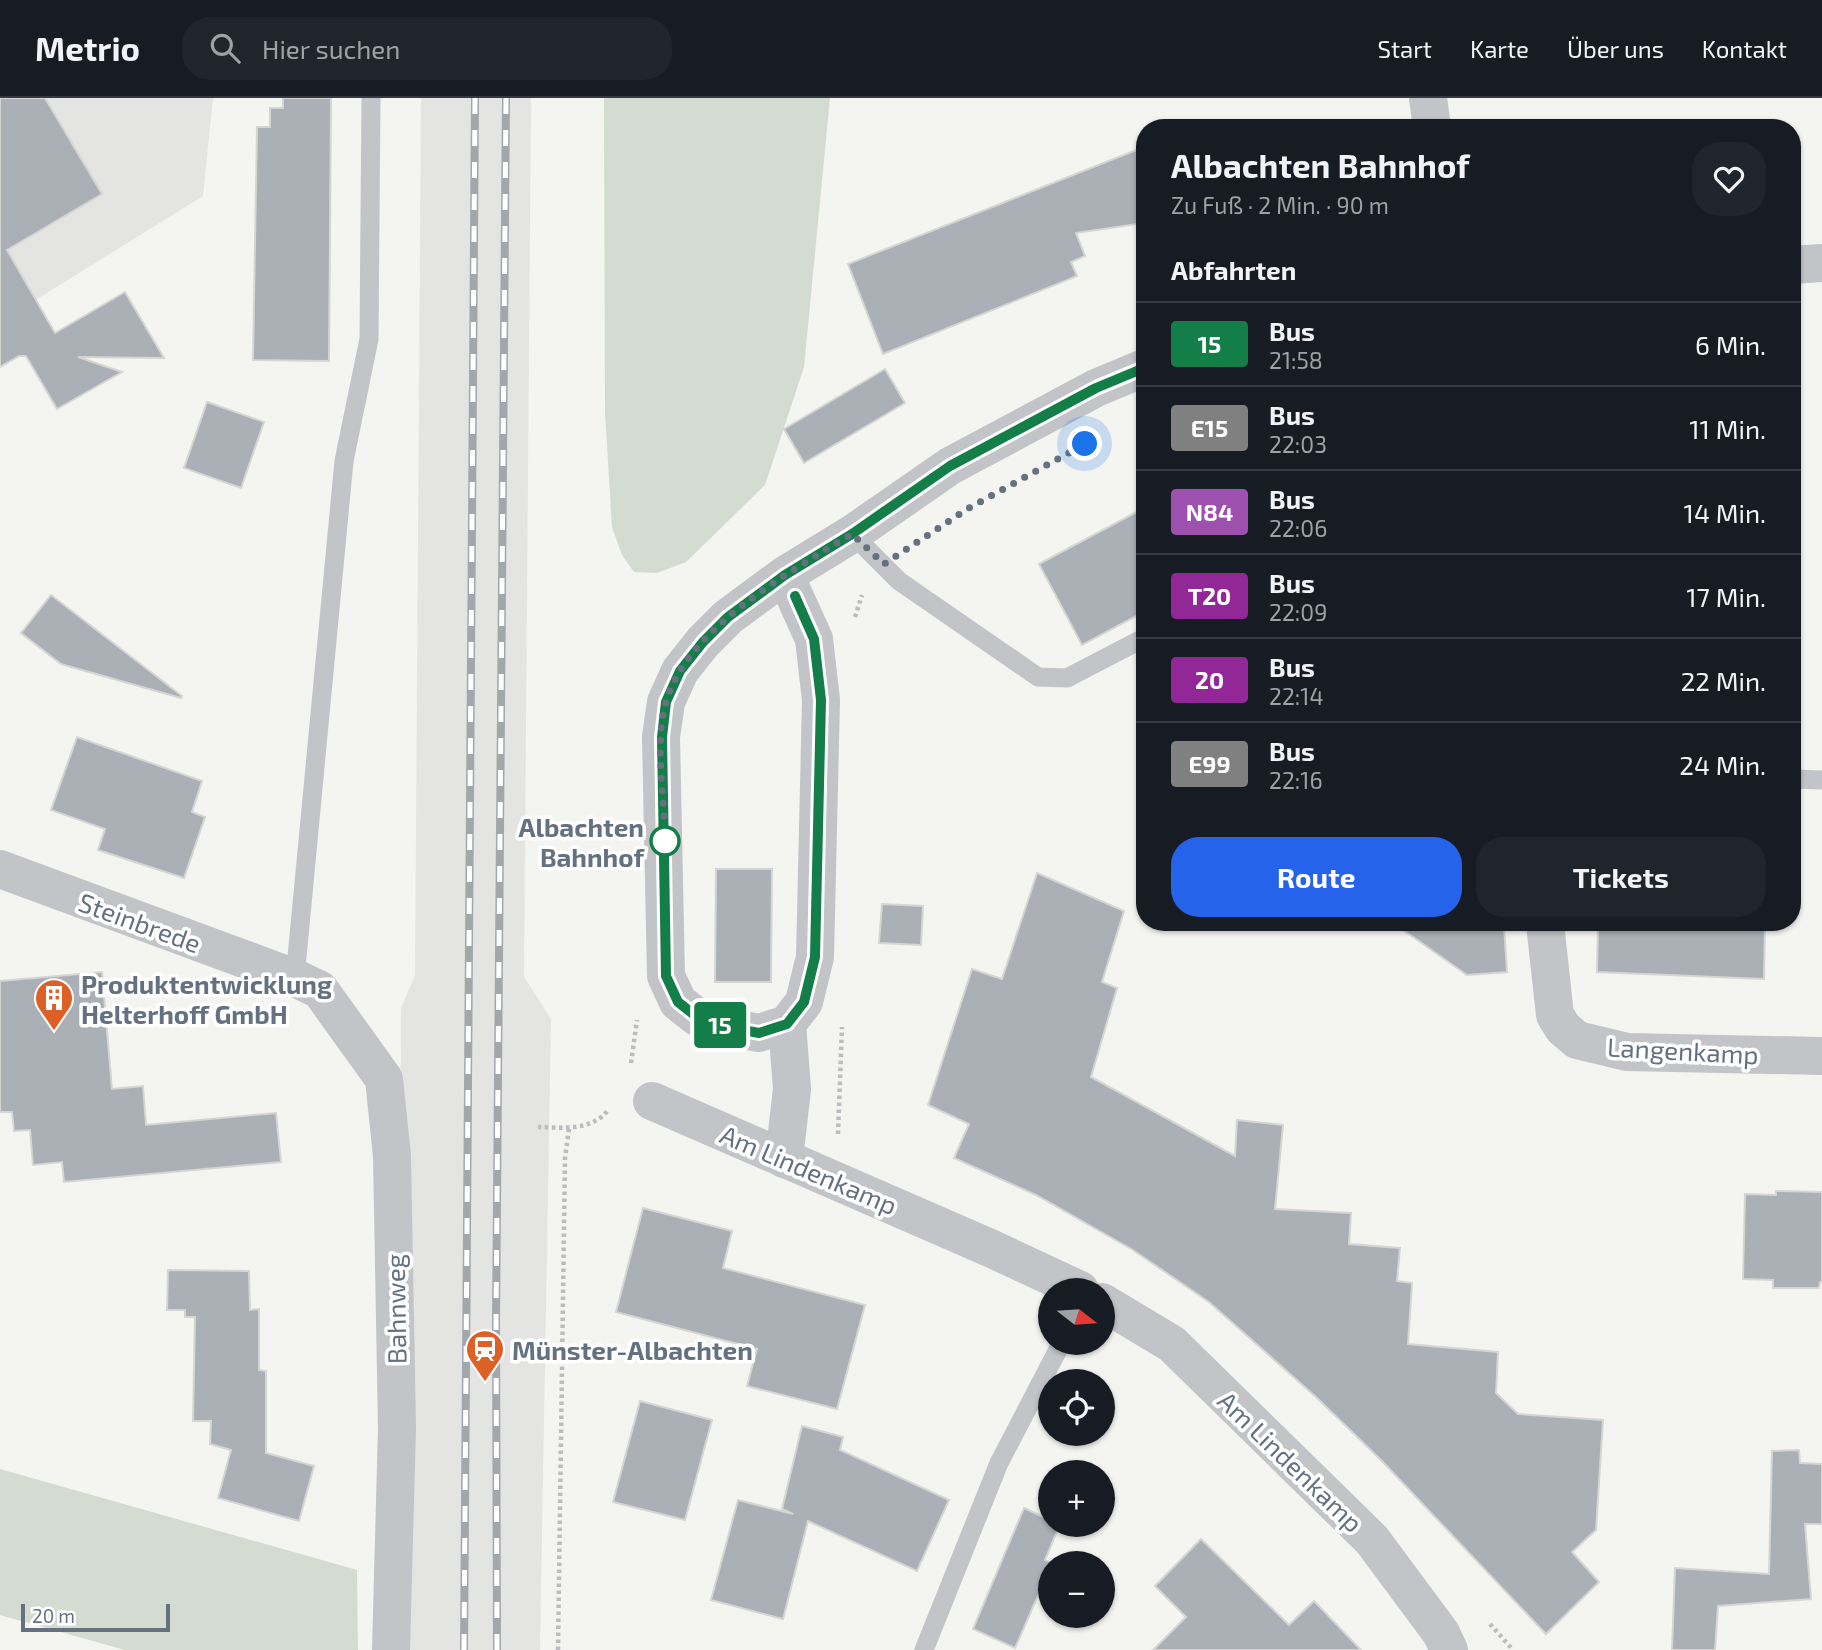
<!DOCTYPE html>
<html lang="de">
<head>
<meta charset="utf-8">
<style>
  body { margin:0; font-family:"Exo 2",sans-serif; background:#20242c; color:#f1f3f6; height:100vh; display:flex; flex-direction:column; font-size:26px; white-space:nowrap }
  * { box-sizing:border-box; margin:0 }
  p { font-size:23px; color:#9ea1a6 }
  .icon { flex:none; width:38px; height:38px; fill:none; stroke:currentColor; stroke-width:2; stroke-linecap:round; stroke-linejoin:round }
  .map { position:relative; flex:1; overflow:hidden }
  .panel { position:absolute; left:1136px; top:21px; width:665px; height:812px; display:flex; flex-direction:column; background:#171b24; border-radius:28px; box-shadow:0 2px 5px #0004 }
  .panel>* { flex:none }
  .badge { padding:0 14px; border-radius:5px; font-size:24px; line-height:46px }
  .needle { width:46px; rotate:107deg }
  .tools { position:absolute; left:1038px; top:1180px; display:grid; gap:14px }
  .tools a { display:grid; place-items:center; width:77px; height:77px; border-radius:50%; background:#171b24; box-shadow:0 2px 5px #0004; font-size:35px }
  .scale { position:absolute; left:21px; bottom:18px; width:149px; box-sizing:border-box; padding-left:7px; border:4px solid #647180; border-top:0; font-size:19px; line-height:24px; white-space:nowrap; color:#647180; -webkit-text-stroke:5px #fff; paint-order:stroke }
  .you { position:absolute; width:35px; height:35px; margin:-18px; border:5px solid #fff; border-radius:50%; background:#1a73e8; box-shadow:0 0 0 10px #1a73e833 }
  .map>.badge { position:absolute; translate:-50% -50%; box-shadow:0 0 0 4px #fff }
  h2 { padding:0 35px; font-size:26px; line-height:63px }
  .round { display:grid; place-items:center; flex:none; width:74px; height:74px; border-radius:28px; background:#20242c }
  .summary { display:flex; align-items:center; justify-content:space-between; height:119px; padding:0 35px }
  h1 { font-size:33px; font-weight:700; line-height:52px }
  .primary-button { display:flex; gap:14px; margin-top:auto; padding:14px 35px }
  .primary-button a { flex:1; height:80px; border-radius:28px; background:#2563eb; color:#fff; font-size:28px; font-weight:700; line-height:80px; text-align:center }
  .primary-button a+a { background:#20242c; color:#f1f3f6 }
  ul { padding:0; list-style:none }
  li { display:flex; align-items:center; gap:21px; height:84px; padding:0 35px; border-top:2px solid #363941 }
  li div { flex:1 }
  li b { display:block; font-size:26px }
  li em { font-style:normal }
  li .badge { min-width:77px; font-weight:700; text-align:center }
  header { display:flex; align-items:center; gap:42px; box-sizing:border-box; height:98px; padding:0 35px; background:#171b24; border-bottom:2px solid #363941 }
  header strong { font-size:33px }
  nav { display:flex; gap:38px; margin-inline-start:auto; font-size:24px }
  .search { width:490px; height:63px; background:#20242c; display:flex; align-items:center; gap:18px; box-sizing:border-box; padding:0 24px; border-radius:28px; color:#9ea1a6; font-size:26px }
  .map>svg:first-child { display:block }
  .built { fill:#e4e5e3 }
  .green { fill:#d4dbd1 }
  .building { fill:#aab0b6; stroke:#d5d5d3; stroke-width:2 }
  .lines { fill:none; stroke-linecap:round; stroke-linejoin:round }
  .path { stroke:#bbbdbf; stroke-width:4.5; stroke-dasharray:3.5 3.5; stroke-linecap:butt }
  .service { stroke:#c2c4c8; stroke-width:19 }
  .minor { stroke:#c2c4c8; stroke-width:38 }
  .rail-casing { stroke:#a2a7ac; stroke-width:8 }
  .rail { stroke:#fff; stroke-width:5; stroke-dasharray:16; stroke-linecap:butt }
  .line-casing { stroke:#fff; stroke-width:16 }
  .line { stroke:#137e48; stroke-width:10 }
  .walk { stroke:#647180; stroke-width:7; stroke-dasharray:0 12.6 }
  .stop-dot { fill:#fff; stroke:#137e48; stroke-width:3.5 }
  .labels { text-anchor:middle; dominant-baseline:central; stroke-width:7; stroke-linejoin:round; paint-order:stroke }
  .stop-label { font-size:26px; font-weight:bold; fill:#647180; stroke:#fff; text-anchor:end }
  .street-label { font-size:26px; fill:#647180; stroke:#fff }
  .poi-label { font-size:26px; font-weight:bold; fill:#647180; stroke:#fff; text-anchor:start }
</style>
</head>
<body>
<header>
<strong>Metrio</strong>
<div class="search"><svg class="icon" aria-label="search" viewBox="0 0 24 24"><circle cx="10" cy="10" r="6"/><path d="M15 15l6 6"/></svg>Hier suchen</div>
<nav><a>Start</a><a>Karte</a><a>Über uns</a><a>Kontakt</a></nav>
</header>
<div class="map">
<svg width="1822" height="1552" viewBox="0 0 1822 1552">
  <rect width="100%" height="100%" fill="#f4f4f0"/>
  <g class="built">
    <polygon points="0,0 213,0 203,98 0,224"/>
    <polygon points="421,0 531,0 524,879 551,921 540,1552 399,1552 401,910 415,877"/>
  </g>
  <g class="green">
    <polygon points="604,0 830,0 804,269 765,387 686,464 657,475 634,474 622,457 612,429 605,314"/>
    <polygon points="0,1371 357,1472 358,1552 125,1552 0,1517"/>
  </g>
  <g class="building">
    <polygon points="0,0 45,0 102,96 7,152 55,235 125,194 164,260 78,259 122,274 57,311 26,258 19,258 0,269"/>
    <polygon points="283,0 331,0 329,263 253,262 257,29 270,29 270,10 283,10"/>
    <polygon points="1144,49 1144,125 1076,135 1085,158 1071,164 1077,178 883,256 848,166"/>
    <polygon points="885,271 905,305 804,365 784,331"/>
    <polygon points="207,304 264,324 241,390 184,370"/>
    <polygon points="1144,410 1144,514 1082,547 1039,466"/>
    <polygon points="51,497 182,598 181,600 61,566 21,535"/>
    <polygon points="77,639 202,683 192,714 205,719 184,780 98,752 105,731 51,712"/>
    <polygon points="716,771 772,771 771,884 715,884"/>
    <polygon points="1037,775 1124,813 1102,884 1117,890 1091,979 1235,1058 1237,1022 1283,1027 1275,1111 1351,1115 1349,1146 1400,1150 1397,1183 1412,1185 1408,1246 1498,1254 1496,1295 1518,1316 1603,1322 1596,1432 1572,1454 1599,1484 1546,1536 1381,1362 1316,1299 1209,1204 1133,1152 1036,1097 954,1060 969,1026 928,1007 972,871 1002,881"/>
    <polygon points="882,806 923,808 921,847 879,845"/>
    <polygon points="1392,824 1498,824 1499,829 1504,828 1507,874 1467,877"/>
    <polygon points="1598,824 1765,824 1764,881 1597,874"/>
    <polygon points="102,874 112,991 143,988 146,1027 276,1015 281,1064 64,1084 62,1064 33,1067 30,1032 14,1033 12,1014 0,1014 0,883"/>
    <polygon points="1776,1093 1822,1094 1822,1184 1820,1184 1819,1190 1773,1190 1773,1182 1743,1181 1745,1096 1776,1097"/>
    <polygon points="643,1110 732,1133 723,1170 865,1207 837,1311 747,1288 757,1251 616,1214"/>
    <polygon points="168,1172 249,1173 250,1212 259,1211 259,1272 266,1273 266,1355 314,1368 299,1423 218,1400 231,1352 210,1346 211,1323 193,1323 195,1219 185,1219 185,1212 167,1212"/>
    <polygon points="640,1303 712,1322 685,1422 613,1404"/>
    <polygon points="802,1328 843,1339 840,1352 949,1402 917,1473 808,1423 783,1521 711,1502 738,1402 793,1416 782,1411"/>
    <polygon points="1799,1352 1800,1365 1822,1366 1822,1426 1805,1426 1811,1501 1718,1508 1715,1552 1672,1552 1675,1470 1769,1476 1772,1353"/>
    <polygon points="1024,1410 1050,1422 1050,1426 1060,1426 1045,1462 1052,1465 1050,1470 1015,1550 973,1531"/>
    <polygon points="1201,1441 1289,1527 1314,1503 1361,1552 1153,1552 1186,1519 1155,1488"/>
  </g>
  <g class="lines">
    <g class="path">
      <polyline points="855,519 862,497"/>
      <polyline points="631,965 637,922"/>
      <path d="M 538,1029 C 561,1030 593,1033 608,1012"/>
      <polyline points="838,1036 842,929"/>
      <polyline points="1490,1526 1513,1552"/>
      <polyline points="558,1552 565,1060 569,1031"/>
    </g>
    <g class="service">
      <polyline points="852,436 899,483 1038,579 1067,580 1144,540"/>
      <polyline points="1792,681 1822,682"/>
      <polyline points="295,880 344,363 369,241 371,0"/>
      <polyline points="924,1552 999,1365 1062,1244"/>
    </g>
    <g class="minor">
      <polyline points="1428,0 1432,30"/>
      <polyline points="1792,167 1822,165"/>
      <polyline points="785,477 814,541 821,602 815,859 804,904 787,926 759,935 727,929 697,919 678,904 666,878 661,639 666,604 680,573 703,544 728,519 785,477 852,436 950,368 1096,290 1144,270"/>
      <polyline points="0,771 295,880 320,892 384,981 392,1058 397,1330 391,1552"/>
      <polyline points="1546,835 1555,917 1563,930 1577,942 1627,954 1822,958"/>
      <polyline points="652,1003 990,1150 1080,1192"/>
      <polyline points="784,1061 792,991 787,926"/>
      <polyline points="1102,1204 1172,1246 1372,1442 1441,1535 1449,1552"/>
    </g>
    <defs>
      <g id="rail">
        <polyline points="464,1552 475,0"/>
        <polyline points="497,1552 496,1224 506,0"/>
      </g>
    </defs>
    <use href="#rail" class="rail-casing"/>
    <use href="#rail" class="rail"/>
  </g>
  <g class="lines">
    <defs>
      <polyline id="line" points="795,498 814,541 821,602 815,859 804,904 787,926 759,935 743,932 697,919 678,904 666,878 662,639 666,604 680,573 703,544 728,519 785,477 852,436 950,368 1096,290 1144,270"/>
    </defs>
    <use href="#line" class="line-casing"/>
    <use href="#line" class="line"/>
    <path class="walk" d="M 665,743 C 665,700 654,646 666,604 C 687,530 790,474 852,436 L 884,466 L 969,410 L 1085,346"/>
  </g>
  <defs>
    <symbol id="building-pin" viewBox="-11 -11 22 30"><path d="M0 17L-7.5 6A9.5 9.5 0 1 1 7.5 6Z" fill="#dd6127" stroke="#fff"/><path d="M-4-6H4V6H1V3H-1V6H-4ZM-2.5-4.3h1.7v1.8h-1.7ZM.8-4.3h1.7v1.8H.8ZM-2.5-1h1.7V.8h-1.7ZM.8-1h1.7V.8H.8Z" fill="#fff"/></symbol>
    <symbol id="station-pin" viewBox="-11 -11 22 30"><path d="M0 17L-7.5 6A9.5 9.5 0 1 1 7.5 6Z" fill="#dd6127" stroke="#fff"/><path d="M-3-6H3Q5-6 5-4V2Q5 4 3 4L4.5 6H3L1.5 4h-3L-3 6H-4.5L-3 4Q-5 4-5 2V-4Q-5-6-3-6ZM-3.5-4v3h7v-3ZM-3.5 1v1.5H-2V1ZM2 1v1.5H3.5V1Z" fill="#fff"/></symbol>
  </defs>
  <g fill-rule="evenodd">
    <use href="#building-pin" x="32" y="878" width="44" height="60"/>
    <use href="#station-pin" x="463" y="1229" width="44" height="60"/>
  </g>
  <circle class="stop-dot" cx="665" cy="743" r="14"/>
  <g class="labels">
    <g class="stop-label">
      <text x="644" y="728">Albachten<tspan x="644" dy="30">Bahnhof</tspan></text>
    </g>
    <g class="street-label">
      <text transform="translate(140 824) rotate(20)">Steinbrede</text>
      <text transform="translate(1683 952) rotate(3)">Langenkamp</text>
      <text transform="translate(809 1071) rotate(23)">Am Lindenkamp</text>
      <text transform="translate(395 1211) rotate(-91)">Bahnweg</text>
      <text transform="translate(1291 1363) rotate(44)">Am Lindenkamp</text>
    </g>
    <g class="poi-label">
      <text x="81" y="885">Produktentwicklung<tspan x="81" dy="30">Helterhoff GmbH</tspan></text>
      <text x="512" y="1251">Münster-Albachten</text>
    </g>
  </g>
</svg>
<div class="tools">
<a><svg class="needle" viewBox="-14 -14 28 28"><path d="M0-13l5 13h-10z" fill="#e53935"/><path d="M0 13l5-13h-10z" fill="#9ea1a6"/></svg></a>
<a><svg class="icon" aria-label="locate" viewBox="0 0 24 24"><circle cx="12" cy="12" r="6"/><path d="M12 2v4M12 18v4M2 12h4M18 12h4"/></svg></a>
<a>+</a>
<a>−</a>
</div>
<div class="scale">20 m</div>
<div class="you" style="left:1085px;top:346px"></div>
<b class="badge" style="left:720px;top:927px;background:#137e48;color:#fff">15</b>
<section class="panel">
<div class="summary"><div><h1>Albachten Bahnhof</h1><p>Zu Fuß · 2 Min. · 90 m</p></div><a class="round"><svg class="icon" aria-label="heart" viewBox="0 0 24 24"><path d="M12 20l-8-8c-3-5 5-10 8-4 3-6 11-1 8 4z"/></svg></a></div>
<h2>Abfahrten</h2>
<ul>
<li><span class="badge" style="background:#137e48;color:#fff">15</span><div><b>Bus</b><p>21:58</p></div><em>6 Min.</em></li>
<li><span class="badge" style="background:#808080;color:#fff">E15</span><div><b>Bus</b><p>22:03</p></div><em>11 Min.</em></li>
<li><span class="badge" style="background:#9e50ae;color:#fff">N84</span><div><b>Bus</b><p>22:06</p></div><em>14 Min.</em></li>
<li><span class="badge" style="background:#922898;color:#fff">T20</span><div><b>Bus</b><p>22:09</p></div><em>17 Min.</em></li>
<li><span class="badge" style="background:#922898;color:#fff">20</span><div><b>Bus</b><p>22:14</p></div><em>22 Min.</em></li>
<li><span class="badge" style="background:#808080;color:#fff">E99</span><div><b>Bus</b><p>22:16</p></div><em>24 Min.</em></li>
</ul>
<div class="primary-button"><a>Route</a><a>Tickets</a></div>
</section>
</div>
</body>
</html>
